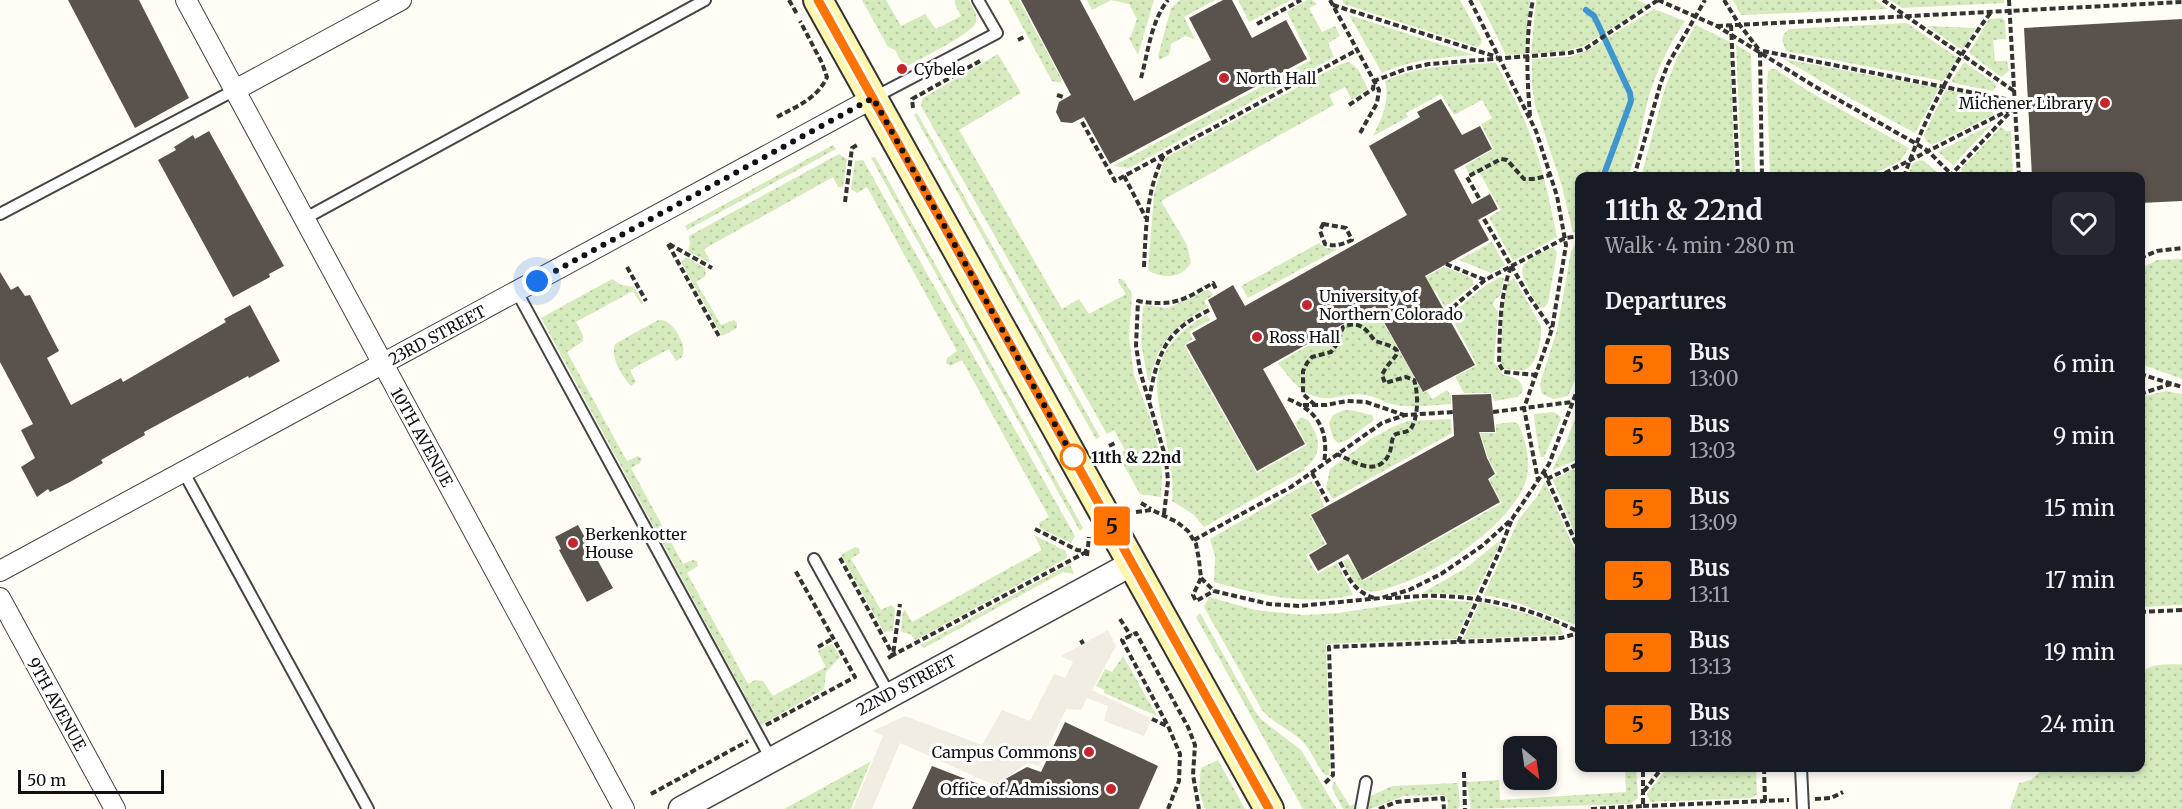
<!DOCTYPE html>
<html lang="en">
<head>
<meta charset="utf-8">
<style>
  body { margin:0; font-family:Merriweather,serif; background:#242831; color:#f1f3f6; height:100vh; display:flex; flex-direction:column; font-size:22px; white-space:nowrap }
  * { box-sizing:border-box; margin:0 }
  p { font-size:20px; color:#9ea1a6 }
  .icon { flex:none; width:33px; height:33px; fill:none; stroke:currentColor; stroke-width:2; stroke-linecap:round; stroke-linejoin:round }
  .map { position:relative; flex:1; overflow:hidden }
  .drawer { position:absolute; left:1575px; top:172px; width:570px; height:600px; display:flex; flex-direction:column; background:#171b24; border-radius:12px; box-shadow:0 3px 9px #0003 }
  .drawer>* { flex:none }
  .badge { padding:0 12px; border-radius:4px; font-size:21px; line-height:39px }
  .needle { width:39px; rotate:151deg }
  .tools { position:absolute; left:1503px; top:736px; display:grid; gap:12px }
  .tools a { display:grid; place-items:center; width:54px; height:54px; border-radius:12px; background:#171b24; box-shadow:0 3px 9px #0003; font-size:30px }
  .scale { position:absolute; left:18px; bottom:15px; width:146px; box-sizing:border-box; padding-left:6px; border:3px solid #111; border-top:0; font-size:16px; line-height:21px; white-space:nowrap; color:#111; -webkit-text-stroke:4px #fff; paint-order:stroke }
  .you { position:absolute; width:30px; height:30px; margin:-15px; border:4px solid #fff; border-radius:50%; background:#1a73e8; box-shadow:0 0 0 9px #1a73e833 }
  .map>.badge { position:absolute; translate:-50% -50%; box-shadow:0 0 0 3px #fff }
  h2 { padding:0 30px; font-size:22px; line-height:54px }
  .round { display:grid; place-items:center; flex:none; width:63px; height:63px; border-radius:12px; background:#242831 }
  .summary { display:flex; align-items:center; justify-content:space-between; height:102px; padding:0 30px }
  h1 { font-size:28px; font-weight:700; line-height:45px }
  ul { padding:0; list-style:none }
  li { display:flex; align-items:center; gap:18px; height:72px; padding:0 30px }
  li div { flex:1 }
  li b { display:block; font-size:22px }
  li em { font-style:normal }
  li .badge { min-width:66px; font-weight:700; text-align:center }
  .map>svg:first-child { display:block }
  .grass { fill:url(#grass-dots) }
  .plaza { fill:#f1ede2 }
  .lines { fill:none; stroke-linecap:round; stroke-linejoin:round }
  .stream { stroke:#3f96cf; stroke-width:6 }
  .building { fill:#5a524d }
  .service-casing { stroke:#444; stroke-width:14 }
  .minor-casing { stroke:#444; stroke-width:22 }
  .tertiary-casing { stroke:#444; stroke-width:27 }
  .secondary-casing { stroke:#333; stroke-width:32 }
  .path { stroke:#333; stroke-width:4; stroke-dasharray:6 3; stroke-linecap:butt }
  .service { stroke:#fff; stroke-width:10 }
  .minor { stroke:#fff; stroke-width:20 }
  .tertiary { stroke:#fff; stroke-width:24 }
  .secondary { stroke:#fff6b0; stroke-width:28 }
  .line-casing { stroke:#fff; stroke-width:14 }
  .line { stroke:#ff7300; stroke-width:9 }
  .walk { stroke:#111; stroke-width:6; stroke-dasharray:0 10.8 }
  .poi-dot { fill:#c4262e; stroke:#fff; stroke-width:2 }
  .stop-dot { fill:#fff; stroke:#ff7300; stroke-width:3 }
  .labels { text-anchor:middle; dominant-baseline:central; stroke-width:6; stroke-linejoin:round; paint-order:stroke }
  .poi-label { font-size:16px; fill:#111; stroke:#fff; text-anchor:start }
  .street-label { font-size:16px; fill:#111; stroke:#fff }
  .stop-label { font-size:16px; font-weight:bold; fill:#111; stroke:#fff; text-anchor:start }
</style>
</head>
<body>
<div class="map">
<svg width="2182" height="809" viewBox="0 0 2182 809">
  <defs>
    <pattern id="grass-dots" width="8" height="8" patternUnits="userSpaceOnUse" patternTransform="scale(1.5)"><rect width="8" height="8" fill="#d5ebbd"/><path d="M2 2h.1M6 6h.1" fill="none" stroke="#b6c8a1" stroke-width="1.8" stroke-linecap="round"/></pattern>
  </defs>
  <rect width="100%" height="100%" fill="#fffdf5"/>
  <g class="grass">
    <path d="M 862,0 L 886,0 L 901,26 L 925,14 L 936,29 L 961,16 L 955,4 L 955,0 L 969,0 C 972,7 978,14 976,22 C 973,34 915,61 902,69 L 903,65 L 895,50 L 888,47 Z"/>
    <polygon points="1008,0 1019,0 1062,80 1060,83 1052,81"/>
    <polygon points="1087,0 1154,0 1138,55 1129,38 1131,36 1137,19 1129,4 1111,0 1092,10"/>
    <polygon points="1180,0 1215,0 1184,17 1195,39 1185,36 1171,44 1169,55 1159,60 1158,56 1171,8"/>
    <polygon points="1238,0 1291,0 1249,22"/>
    <polygon points="1307,0 1312,0 1317,4 1309,8 1322,32 1335,26 1340,36 1328,43 1334,57 1129,168 1113,166 1311,60 1287,12"/>
    <polygon points="1342,0 1460,0 1482,40 1481,44 1477,47 1344,4"/>
    <polygon points="1479,0 1530,0 1525,54 1506,55"/>
    <polygon points="1536,0 1637,0 1648,5 1584,46 1562,52 1531,54"/>
    <polygon points="1733,0 1875,0 1888,9 1741,15"/>
    <polygon points="1890,0 2004,0 2004,3 1902,8"/>
    <path d="M 1654,9 L 1685,21 C 1669,44 1657,70 1649,96 C 1642,123 1638,151 1628,177 L 1580,177 L 1579,232 L 1573,232 L 1561,183 L 1535,105 L 1532,86 L 1532,59 L 1569,57 L 1588,50 Z"/>
    <path d="M 1349,15 L 1474,55 C 1442,58 1411,59 1382,73 Z"/>
    <polygon points="2002,18 2005,21 2006,39 1993,40 1995,61 2007,61 2009,71 2001,77 1969,53 1989,19"/>
    <polygon points="1907,23 1958,58 1943,81 1786,51 1782,40 1784,34 1789,29"/>
    <polygon points="1696,25 1730,42 1735,177 1641,177 1665,88 1678,56"/>
    <polygon points="1927,26 1976,28 1964,48 1961,49"/>
    <polygon points="1736,45 1751,54 1755,177 1742,177"/>
    <polygon points="998,54 1021,93 959,130 1062,309 1079,299 1089,314 1126,294 1118,282 1119,279 1124,280 1132,294 1129,337 1134,375 1153,426 1159,450 1162,473 1161,497 1140,494 1118,455 1125,450 1114,430 1107,434 921,106 923,98"/>
    <polygon points="1784,59 1939,88 1915,133 1846,96"/>
    <path d="M 1349,62 L 1358,69 L 1368,89 L 1352,100 L 1345,87 L 1329,95 L 1334,105 L 1161,201 L 1187,245 L 1191,262 C 1184,278 1161,280 1148,270 L 1154,194 L 1165,158 L 1341,64 Z"/>
    <polygon points="1964,62 1997,85 1993,91 1953,83 1952,80"/>
    <path d="M 1496,63 C 1505,81 1515,98 1523,117 C 1540,155 1549,196 1557,237 L 1513,261 L 1489,217 L 1501,210 L 1479,172 L 1471,177 L 1465,166 L 1494,149 L 1481,124 L 1492,118 L 1482,100 L 1454,115 L 1441,94 L 1406,113 L 1408,117 L 1373,136 C 1382,118 1390,101 1385,81 C 1419,65 1459,65 1496,63 Z"/>
    <polygon points="1771,69 1775,69 1808,91 1909,148 1900,161 1867,177 1770,177 1767,83 1768,71"/>
    <polygon points="1948,90 1991,99 1993,115 1932,145 1926,141 1924,135 1945,91"/>
    <polygon points="917,113 1100,437 1096,439 914,115"/>
    <polygon points="1992,124 1953,165 1938,152"/>
    <polygon points="2001,127 2006,131 2011,131 2013,177 1964,177 1961,169"/>
    <polygon points="833,145 836,149 687,230 685,226"/>
    <polygon points="839,154 847,159 843,187 838,187 833,177 704,249 710,261 708,262 688,251 690,244 689,236"/>
    <polygon points="875,157 1083,528 1080,531 871,158"/>
    <polygon points="863,160 1075,536 1071,543 1040,528 1039,523 1049,517 962,360 950,366 946,363 947,358 957,351 867,187 857,193 851,189 855,161"/>
    <polygon points="1920,160 1924,161 1942,177 1908,177 1912,164"/>
    <polygon points="1492,242 1505,265 1491,273 1459,260"/>
    <polygon points="1319,243 1326,248 1338,249 1248,298 1241,286"/>
    <polygon points="1579,243 1580,356 1575,380 1568,396 1554,399 1542,394 1540,384 1557,330 1571,252 1575,245"/>
    <path d="M 1551,248 L 1554,248 L 1557,253 L 1548,303 L 1545,307 L 1540,308 C 1535,302 1531,294 1528,287 C 1513,261 1530,260 1551,248 Z"/>
    <polygon points="686,257 705,268 706,276 696,282 721,325 734,320 737,323 737,328 722,336 681,262"/>
    <polygon points="2182,259 2182,379 2141,364 2140,269 2157,260"/>
    <polygon points="1444,267 1470,277 1473,280 1473,285 1445,308 1435,290 1413,303 1405,289"/>
    <path d="M 1500,277 L 1504,278 L 1500,296 L 1495,299 L 1493,305 L 1498,312 L 1494,362 L 1503,375 C 1513,377 1522,378 1523,391 L 1518,397 L 1494,401 L 1492,393 L 1464,393 L 1455,377 L 1477,365 L 1450,315 L 1485,286 Z"/>
    <path d="M 1514,278 L 1541,326 C 1542,337 1538,366 1524,370 C 1518,371 1510,369 1504,369 L 1501,363 L 1503,308 L 1508,282 Z"/>
    <polygon points="612,279 621,285 634,287 643,303 641,304 633,291 576,322 583,335 583,341 567,352 627,461 638,456 642,459 640,463 631,468 683,564 693,560 697,561 698,566 687,573 748,684 755,680 763,681 773,696 826,667 818,652 819,650 832,644 840,657 826,672 824,689 761,725 541,318"/>
    <path d="M 1207,290 L 1210,291 L 1213,295 L 1204,301 L 1208,307 C 1175,325 1157,342 1150,380 L 1148,380 L 1141,343 L 1143,307 L 1145,305 L 1168,308 Z"/>
    <path d="M 1375,307 L 1423,393 L 1427,391 L 1432,399 L 1447,390 L 1451,396 L 1451,404 C 1432,405 1414,408 1395,405 C 1385,403 1376,396 1365,395 C 1353,393 1344,396 1333,398 C 1307,401 1291,381 1278,363 Z"/>
    <path d="M 1207,315 L 1210,320 L 1189,332 L 1193,339 L 1184,345 L 1257,473 L 1307,445 L 1295,423 L 1301,417 L 1308,420 C 1320,437 1324,455 1304,468 L 1305,470 L 1204,527 L 1193,514 L 1172,501 C 1179,426 1116,365 1207,315 Z"/>
    <path d="M 658,320 C 661,320 664,320 667,322 C 675,326 694,355 676,361 L 669,349 L 630,370 L 636,382 L 631,386 C 622,376 610,357 615,344 Z"/>
    <polygon points="2166,391 2182,394 2182,605 2141,607 2141,397"/>
    <polygon points="1579,409 1579,459 1553,470 1553,468 1565,444"/>
    <path d="M 1344,410 C 1354,410 1362,413 1372,415 L 1374,420 L 1347,440 L 1338,443 L 1333,438 L 1329,423 L 1333,415 Z"/>
    <path d="M 1553,412 L 1559,415 L 1561,419 L 1544,457 L 1541,457 C 1539,453 1534,421 1534,414 Z"/>
    <polygon points="1451,419 1452,433 1333,499 1326,488 1330,469 1372,438 1395,426 1408,421"/>
    <path d="M 1514,422 L 1518,424 C 1527,442 1532,467 1524,486 C 1504,530 1436,574 1391,587 C 1384,589 1376,593 1369,591 C 1354,588 1349,573 1343,561 L 1348,558 L 1363,581 L 1502,503 L 1489,480 L 1497,474 L 1488,458 L 1480,433 L 1496,433 L 1496,424 Z"/>
    <polygon points="1579,466 1579,544 1553,480"/>
    <path d="M 1311,481 L 1321,495 L 1320,497 L 1324,506 L 1310,515 L 1325,544 L 1306,555 L 1317,574 L 1337,563 L 1353,595 C 1306,606 1259,595 1214,582 L 1215,556 L 1210,539 Z"/>
    <polygon points="1545,482 1579,560 1579,626 1512,601 1484,595 1519,519 1536,498"/>
    <polygon points="1034,535 1066,551 1067,558 916,640 910,634 901,632 903,611 905,610 912,622 1042,550"/>
    <polygon points="1499,541 1501,542 1475,595 1422,593 1466,568"/>
    <polygon points="855,547 859,548 860,553 851,559 881,610 891,605 895,609 893,631 884,632 841,555"/>
    <polygon points="1070,564 1074,574 1063,572 924,648 921,645"/>
    <path d="M 1209,597 L 1255,610 L 1304,615 L 1339,613 L 1428,599 L 1473,602 L 1456,639 L 1326,644 L 1330,764 L 1329,774 L 1326,776 C 1316,766 1312,750 1301,740 C 1289,729 1273,723 1262,710 L 1204,607 Z"/>
    <polygon points="1480,602 1525,613 1560,626 1563,633 1561,635 1463,639"/>
    <polygon points="1200,613 1256,713 1262,720 1301,750 1337,809 1303,809 1196,617"/>
    <polygon points="1123,656 1157,716 1104,693 1104,690 1096,686 1105,669 1112,672"/>
    <path d="M 2182,664 L 2182,809 L 2010,809 L 2019,783 L 2031,780 L 2044,768 L 2140,768 L 2141,674 C 2150,662 2168,665 2182,664 Z"/>
    <polygon points="1218,760 1245,809 1206,809 1204,807 1199,790 1201,768"/>
    <polygon points="871,761 851,809 784,809 866,764"/>
    <polygon points="1625,768 1636,768 1638,798 1630,804 1471,809 1467,782 1499,780 1500,800 1626,792"/>
    <polygon points="1667,768 1756,768 1757,794 1751,798 1650,802 1647,794"/>
    <polygon points="1334,781 1350,806 1392,786 1458,783 1460,806 1457,809 1447,809 1448,802 1444,795 1404,796 1370,809 1343,809 1332,788"/>
  </g>
  <polygon class="plaza" points="1108,630 1116,646 1092,690 1152,719 1144,736 1104,721 1108,706 1087,698 1081,710 1066,709 1039,766 1028,763 994,785 900,743 872,809 853,809 883,736 873,731 905,716 982,745 1002,710 1030,721 1054,674 1065,678 1073,662 1061,656"/>
  <g class="lines">
    <polyline class="stream" points="1586,10 1594,16 1597,22 1630,93 1631,101 1603,177"/>
  </g>
  <g class="building">
    <polygon points="68,0 139,0 189,98 135,128"/>
    <polygon points="1021,0 1080,0 1134,101 1211,60 1189,18 1223,0 1232,0 1252,38 1286,20 1307,59 1110,164 1084,117 1072,123 1061,122 1056,112 1059,102 1071,95"/>
    <polygon points="2182,19 2182,201 2140,203 2140,177 2032,177 2024,28"/>
    <polygon points="1441,99 1462,135 1480,126 1492,149 1454,170 1472,204 1490,194 1498,209 1478,220 1489,240 1425,276 1475,365 1423,392 1375,306 1263,369 1305,444 1257,471 1186,345 1196,340 1192,333 1217,319 1208,300 1233,285 1245,306 1407,215 1369,146 1420,117 1417,112"/>
    <polygon points="209,131 284,266 269,274 270,277 233,297 158,160 176,150 174,147 193,135 195,139"/>
    <polygon points="0,272 11,290 18,286 25,296 30,295 59,351 47,358 71,405 121,378 123,382 226,322 224,319 250,305 280,361 249,378 248,376 144,432 145,435 101,460 103,463 70,482 50,492 48,489 37,497 21,467 35,458 21,430 33,424 0,362"/>
    <polygon points="1491,394 1495,432 1479,432 1487,458 1495,474 1488,479 1500,502 1362,580 1348,554 1318,571 1309,555 1327,544 1311,515 1454,436 1452,395"/>
    <polygon points="578,525 613,588 587,602 559,550 561,549 555,537"/>
    <polygon points="1065,722 1158,766 1139,809 912,809 932,766 989,788 1027,767 1041,772"/>
  </g>
  <g class="lines">
    <defs>
      <g id="service">
        <polyline points="873,98 997,33 978,0"/>
        <polyline points="0,214 235,90"/>
        <polyline points="304,219 705,0"/>
        <polyline points="517,292 771,759"/>
        <polyline points="183,471 368,809"/>
        <polyline points="814,559 889,694"/>
        <polyline points="1801,768 1803,809"/>
        <polyline points="1361,809 1366,782"/>
      </g>
      <g id="minor">
        <polyline points="186,0 624,809"/>
        <polyline points="235,90 401,0"/>
        <polyline points="0,571 873,98"/>
        <polyline points="0,598 115,809"/>
      </g>
      <polyline id="tertiary" points="681,809 1133,563"/>
      <polyline id="secondary" points="818,0 1269,809"/>
    </defs>
    <use href="#service" class="service-casing"/>
    <use href="#minor" class="minor-casing"/>
    <use href="#tertiary" class="tertiary-casing"/>
    <use href="#secondary" class="secondary-casing"/>
    <g class="path">
      <polyline points="789,0 797,14"/>
      <polyline points="1330,0 1379,90 1377,103 1360,133"/>
      <polyline points="1470,0 1536,131 1557,196 1566,245 1552,329 1524,408 1538,480"/>
      <polyline points="1658,0 1717,26 1814,86 1915,143 1928,151 1954,177"/>
      <polyline points="1724,0 1739,24 1760,51 1762,177"/>
      <polyline points="1883,0 2014,91"/>
      <polyline points="2009,0 2019,177"/>
      <polyline points="1333,5 1497,57"/>
      <polyline points="1257,24 1301,0"/>
      <polyline points="1731,25 1738,177"/>
      <polyline points="1717,26 2182,2"/>
      <polyline points="1018,40 1024,37"/>
      <polyline points="1763,51 2015,101"/>
      <path d="M 1141,78 C 1148,53 1151,21 1168,0"/>
      <polyline points="1057,95 1063,97"/>
      <polyline points="1349,105 1373,89 1374,81 1406,69 1429,64 1569,53 1585,49 1658,0"/>
      <polyline points="913,108 912,99 980,61"/>
      <path d="M 1530,116 C 1527,77 1525,38 1533,0"/>
      <path d="M 777,117 C 797,106 817,99 827,77 L 822,63 L 800,21"/>
      <polyline points="1082,122 1115,181 1357,50"/>
      <polyline points="1124,176 1146,218"/>
      <polyline points="1634,177 1661,82 1668,64 1705,0"/>
      <polyline points="1877,177 2015,107"/>
      <path d="M 1904,177 C 1923,120 1955,59 1992,11"/>
      <polyline points="1949,177 2012,110"/>
      <polyline points="1479,198 1467,177 1501,159 1507,160 1524,179 1535,179 1550,175"/>
      <polyline points="845,202 852,148 859,144"/>
      <polyline points="1484,219 1530,298 1551,328"/>
      <path d="M 1323,224 L 1346,228 L 1352,240 C 1343,244 1336,247 1325,244 L 1320,231 Z"/>
      <polyline points="668,244 720,338"/>
      <polyline points="669,244 712,268"/>
      <polyline points="2140,258 2157,251 2182,248"/>
      <polyline points="1446,264 1485,280 1565,238 1580,236"/>
      <polyline points="627,267 646,301"/>
      <path d="M 1144,267 C 1146,228 1146,191 1164,155"/>
      <path d="M 1511,267 C 1499,298 1500,332 1499,364 L 1504,372 L 1536,375"/>
      <polyline points="1446,313 1485,280"/>
      <polyline points="2140,374 2182,387"/>
      <polyline points="2140,394 2171,384"/>
      <path d="M 1288,399 C 1319,411 1329,432 1324,463"/>
      <path d="M 1149,400 C 1153,377 1159,347 1178,330 C 1187,321 1200,315 1211,309"/>
      <polyline points="1303,405 1326,405 1347,401 1366,402 1404,415"/>
      <path d="M 1315,405 L 1303,394 L 1303,371 L 1307,363 L 1312,357 L 1331,352 L 1337,344 L 1343,327 C 1360,320 1366,329 1375,341 C 1414,352 1392,353 1382,375 L 1385,383 L 1406,377 L 1414,380 C 1418,391 1419,417 1411,428 C 1408,433 1399,432 1394,435 C 1391,441 1392,448 1389,454 C 1378,478 1354,462 1337,454"/>
      <polyline points="1493,412 1572,402"/>
      <polyline points="1109,446 1115,443"/>
      <polyline points="1544,472 1580,552"/>
      <polyline points="1312,473 1328,502"/>
      <polyline points="1547,479 1580,463"/>
      <polyline points="1141,503 1151,509"/>
      <polyline points="1136,512 1152,510 1177,522 1188,531 1196,544 1199,560 1201,578 1193,595 1196,601 1214,591"/>
      <path d="M 1164,514 L 1168,481 L 1166,459 L 1140,371 L 1136,346 L 1138,301 C 1173,307 1184,300 1213,283 L 1217,291"/>
      <polyline points="1035,529 1077,550 1087,551"/>
      <polyline points="1194,540 1291,487 1382,423 1405,415 1453,412"/>
      <polyline points="1087,556 1089,537"/>
      <polyline points="840,558 893,655 1088,551"/>
      <path d="M 1340,562 C 1349,579 1355,592 1374,598"/>
      <polyline points="1201,578 1214,591 1269,604 1299,606 1381,598 1409,590 1441,574 1482,546 1512,519 1549,464 1580,383"/>
      <path d="M 1386,598 C 1403,598 1420,595 1437,596 C 1488,597 1533,609 1579,632"/>
      <polyline points="2140,612 2182,610"/>
      <polyline points="1120,619 1131,636"/>
      <polyline points="1081,640 1083,644"/>
      <polyline points="1458,642 1499,552 1512,519"/>
      <polyline points="818,647 832,639"/>
      <polyline points="888,658 893,655 900,604"/>
      <polyline points="1152,719 1167,726"/>
      <polyline points="766,725 855,677 795,570"/>
      <polyline points="1764,768 1765,801"/>
      <polyline points="1464,772 1465,809"/>
      <polyline points="1325,783 1333,775 1329,647 1561,638 1579,633"/>
      <polyline points="1644,791 1662,768"/>
      <polyline points="651,794 748,741"/>
      <polyline points="1815,799 1831,798 1843,792"/>
      <polyline points="1643,806 1789,800"/>
      <polyline points="1168,809 1179,781 1180,754 1168,726 1122,640 1136,633 1188,727 1195,745 1193,775 1199,809"/>
      <polyline points="1379,809 1396,802 1443,798 1444,809"/>
      <polyline points="1591,809 1643,806 1643,768"/>
    </g>
    <use href="#service" class="service"/>
    <use href="#minor" class="minor"/>
    <use href="#tertiary" class="tertiary"/>
    <use href="#secondary" class="secondary"/>
  </g>
  <g class="lines">
    <defs>
      <polyline id="line" points="818,0 1269,809"/>
    </defs>
    <use href="#line" class="line-casing"/>
    <use href="#line" class="line"/>
    <polyline class="walk" points="537,281 873,98 1077,464 1073,457"/>
  </g>
  <g class="poi-dot">
    <circle cx="902" cy="69" r="6"/>
    <circle cx="1224" cy="78" r="6"/>
    <circle cx="2105" cy="103" r="6"/>
    <circle cx="1307" cy="305" r="6"/>
    <circle cx="1257" cy="337" r="6"/>
    <circle cx="573" cy="543" r="6"/>
    <circle cx="1089" cy="752" r="6"/>
    <circle cx="1111" cy="789" r="6"/>
  </g>
  <circle class="stop-dot" cx="1073" cy="457" r="12"/>
  <g class="labels">
    <g class="poi-label">
      <text x="914" y="69">Cybele</text>
      <text x="1236" y="78">North Hall</text>
      <text x="2093" y="103" text-anchor="end">Michener Library</text>
      <text x="1319" y="296">University of<tspan x="1319" dy="18">Northern Colorado</tspan></text>
      <text x="1269" y="337">Ross Hall</text>
      <text x="585" y="534">Berkenkotter<tspan x="585" dy="18">House</tspan></text>
      <text x="1077" y="752" text-anchor="end">Campus Commons</text>
      <text x="1099" y="789" text-anchor="end">Office of Admissions</text>
    </g>
    <g class="street-label">
      <text transform="translate(437 335) rotate(-28)">23RD STREET</text>
      <text transform="translate(422 437) rotate(61)">10TH AVENUE</text>
      <text transform="translate(906 685) rotate(-28)">22ND STREET</text>
      <text transform="translate(57 704) rotate(61)">9TH AVENUE</text>
    </g>
    <g class="stop-label">
      <text x="1091" y="457">11th &amp; 22nd</text>
    </g>
  </g>
</svg>
<div class="tools">
<a><svg class="needle" viewBox="-14 -14 28 28"><path d="M0-13l5 13h-10z" fill="#e53935"/><path d="M0 13l5-13h-10z" fill="#9ea1a6"/></svg></a>
</div>
<div class="scale">50 m</div>
<div class="you" style="left:537px;top:281px"></div>
<b class="badge" style="left:1112px;top:526px;background:#ff7300;color:#111">5</b>
<section class="drawer">
<div class="summary"><div><h1>11th &amp; 22nd</h1><p>Walk · 4 min · 280 m</p></div><a class="round"><svg class="icon" aria-label="heart" viewBox="0 0 24 24"><path d="M12 20l-8-8c-3-5 5-10 8-4 3-6 11-1 8 4z"/></svg></a></div>
<h2>Departures</h2>
<ul>
<li><span class="badge" style="background:#ff7300;color:#111">5</span><div><b>Bus</b><p>13:00</p></div><em>6 min</em></li>
<li><span class="badge" style="background:#ff7300;color:#111">5</span><div><b>Bus</b><p>13:03</p></div><em>9 min</em></li>
<li><span class="badge" style="background:#ff7300;color:#111">5</span><div><b>Bus</b><p>13:09</p></div><em>15 min</em></li>
<li><span class="badge" style="background:#ff7300;color:#111">5</span><div><b>Bus</b><p>13:11</p></div><em>17 min</em></li>
<li><span class="badge" style="background:#ff7300;color:#111">5</span><div><b>Bus</b><p>13:13</p></div><em>19 min</em></li>
<li><span class="badge" style="background:#ff7300;color:#111">5</span><div><b>Bus</b><p>13:18</p></div><em>24 min</em></li>
</ul>
</section>
</div>
</body>
</html>
